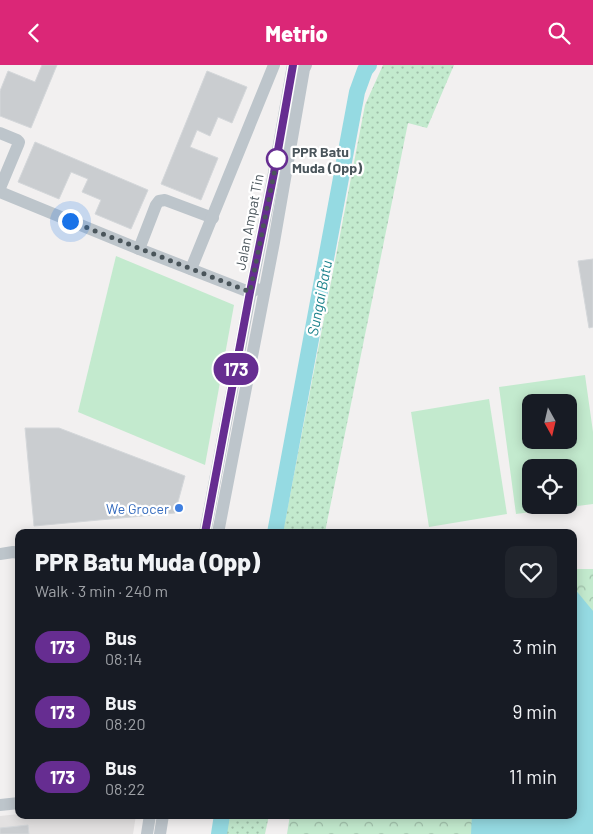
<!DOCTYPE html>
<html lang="en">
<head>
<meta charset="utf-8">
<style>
  body { margin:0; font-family:Barlow,sans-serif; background:#20242c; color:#f1f3f6; height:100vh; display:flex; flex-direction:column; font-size:19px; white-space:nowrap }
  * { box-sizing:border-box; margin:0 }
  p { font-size:16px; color:#9ea1a6 }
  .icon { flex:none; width:28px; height:28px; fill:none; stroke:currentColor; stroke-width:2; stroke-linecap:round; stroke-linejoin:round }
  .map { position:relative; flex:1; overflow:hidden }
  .side { position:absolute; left:15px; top:464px; width:562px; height:290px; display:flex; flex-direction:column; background:#171b24; border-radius:10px; box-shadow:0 2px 12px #0003 }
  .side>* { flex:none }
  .badge { padding:0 10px; border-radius:16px; font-size:18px; line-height:32px }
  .needle { width:32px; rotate:172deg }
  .controls { position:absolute; left:522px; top:329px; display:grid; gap:10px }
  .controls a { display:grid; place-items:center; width:55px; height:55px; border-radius:10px; background:#171b24; box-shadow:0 2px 12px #0003; font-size:25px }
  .you { position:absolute; width:25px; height:25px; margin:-12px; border:4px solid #fff; border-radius:50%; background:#1a73e8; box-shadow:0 0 0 8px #1a73e833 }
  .map>.badge { position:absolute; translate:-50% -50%; box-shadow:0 0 0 2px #fff }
  .round { display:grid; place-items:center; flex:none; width:52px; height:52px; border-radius:10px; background:#20242c }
  .head { display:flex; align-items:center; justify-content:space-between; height:85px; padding:0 20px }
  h1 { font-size:24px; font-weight:800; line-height:38px }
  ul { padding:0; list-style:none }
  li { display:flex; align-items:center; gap:15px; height:65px; padding:0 20px }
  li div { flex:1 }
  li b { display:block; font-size:19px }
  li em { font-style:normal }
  li .badge { min-width:55px; font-weight:700; text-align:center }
  header { display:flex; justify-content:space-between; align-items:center; height:65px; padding:0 20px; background:#db2777; color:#fff; font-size:22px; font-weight:800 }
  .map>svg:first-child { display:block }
  .education { fill:#e3e1e1 }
  .grass { fill:url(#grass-dots) }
  .park { fill:url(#park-crowns) }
  .garden { fill:#c3eace; fill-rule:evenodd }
  .water { fill:#95dae2 }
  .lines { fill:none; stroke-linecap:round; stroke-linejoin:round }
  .river { stroke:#95dae2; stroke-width:16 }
  .building { fill:#cacdd0; stroke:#d4d7da }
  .minor { stroke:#bdc5cb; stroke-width:12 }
  .line-casing { stroke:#fff; stroke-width:11 }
  .line { stroke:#662d91; stroke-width:8 }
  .walk { stroke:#4a555b; stroke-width:5; stroke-dasharray:0 9 }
  .stop-dot { fill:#fff; stroke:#662d91; stroke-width:2.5 }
  .shop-dot { fill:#3f7fe0; stroke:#fff; stroke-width:2 }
  .labels { text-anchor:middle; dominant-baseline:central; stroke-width:4.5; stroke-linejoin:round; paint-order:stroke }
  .stop-label { font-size:14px; font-weight:bold; fill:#4a555b; stroke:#fff; text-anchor:start }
  .street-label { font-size:14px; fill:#4a555b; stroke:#fff }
  .shop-label { font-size:14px; fill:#366cbe; stroke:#fff; text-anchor:end }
  .water-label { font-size:15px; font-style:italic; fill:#1c828c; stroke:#fff }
</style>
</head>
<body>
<header><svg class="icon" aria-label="back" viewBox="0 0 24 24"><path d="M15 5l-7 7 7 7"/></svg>Metrio<svg class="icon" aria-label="search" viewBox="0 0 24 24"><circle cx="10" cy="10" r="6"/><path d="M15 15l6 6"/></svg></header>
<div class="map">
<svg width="593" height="769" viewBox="0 0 593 769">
  <defs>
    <pattern id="grass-dots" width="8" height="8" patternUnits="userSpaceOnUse" patternTransform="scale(1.25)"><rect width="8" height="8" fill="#c3eace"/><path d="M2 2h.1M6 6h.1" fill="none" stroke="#a0c0aa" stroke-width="1.8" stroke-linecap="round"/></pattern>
    <pattern id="park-crowns" width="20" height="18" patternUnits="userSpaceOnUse" patternTransform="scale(1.25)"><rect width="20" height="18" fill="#c3eace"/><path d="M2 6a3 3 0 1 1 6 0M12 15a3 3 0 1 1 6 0" fill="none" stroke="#a0c0aa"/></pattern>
  </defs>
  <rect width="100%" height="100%" fill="#f2f0f0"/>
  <polygon class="education" points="19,749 19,750 136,750 133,769 0,769 0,751"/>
  <g class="grass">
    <polygon points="383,0 454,0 427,63 408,58 325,467 283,467 365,40"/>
    <polygon points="229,750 269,750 265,769 225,769"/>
  </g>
  <polygon class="park" points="574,504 593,504 593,769 287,769 290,750 574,750"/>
  <g class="garden">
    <polygon points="116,191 234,240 205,400 78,347"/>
    <path d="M 585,310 L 593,367 L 593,439 L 516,449 L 499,322 ZM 531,338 L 569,338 L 569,375 L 531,375 ZM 569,402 L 569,440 L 531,440 L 531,402 Z"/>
    <polygon points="489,334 507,449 429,462 411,347"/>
  </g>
  <polygon class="water" points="574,523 593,546 593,769 471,769 472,750 574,750"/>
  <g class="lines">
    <g class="river">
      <polyline points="275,468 357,27 365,5 369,0"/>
      <polyline points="219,769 222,750"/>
    </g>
  </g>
  <g class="building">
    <polygon points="42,0 57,0 31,63 0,51 0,26 8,6 35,17"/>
    <polygon points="207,6 247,22 232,58 218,52 210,71 197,65 190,82 218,93 201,135 161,119"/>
    <polygon points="35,77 148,125 131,164 95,149 101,135 82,127 88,114 71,107 59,134 18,117"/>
    <polygon points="593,194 593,262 589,263 578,196"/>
    <polygon points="25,363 59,363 185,411 175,448 34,461"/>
    <polygon points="28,760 29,769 0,769 0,763"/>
  </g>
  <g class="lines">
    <g class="minor">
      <polyline points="0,68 17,75 19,77 18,80 0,123"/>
      <polyline points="0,127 139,184 244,225 251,227 257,224"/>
      <polyline points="139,184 156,140 159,136 165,135 213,153"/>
      <polyline points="191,204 274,0"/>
      <polyline points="205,468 252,220 274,108 293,0"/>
      <polyline points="218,468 274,177 304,4 306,0"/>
      <polyline points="0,489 13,487 19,488"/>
      <polyline points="0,740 19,738"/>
      <polyline points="147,769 150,750"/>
      <polyline points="160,769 163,750"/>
    </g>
  </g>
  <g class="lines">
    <defs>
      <polyline id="line" points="205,468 250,227 274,108 293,0"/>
    </defs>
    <use href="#line" class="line-casing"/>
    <use href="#line" class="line"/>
    <polyline class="walk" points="70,156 250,227 277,94"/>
  </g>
  <circle class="stop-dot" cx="277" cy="94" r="10"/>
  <circle class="shop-dot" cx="179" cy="443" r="5"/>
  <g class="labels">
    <g class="stop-label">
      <text x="292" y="86">PPR Batu<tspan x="292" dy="16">Muda (Opp)</tspan></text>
    </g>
    <g class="street-label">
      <text transform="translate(249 157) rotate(-79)">Jalan Ampat Tin</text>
    </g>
    <g class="shop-label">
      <text x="169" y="443">We Grocer</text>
    </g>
    <g class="water-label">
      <text transform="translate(319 233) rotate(-79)">Sungai Batu</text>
    </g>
  </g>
</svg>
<div class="controls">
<a><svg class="needle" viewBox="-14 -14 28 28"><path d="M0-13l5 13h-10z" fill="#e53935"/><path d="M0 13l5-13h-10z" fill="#9ea1a6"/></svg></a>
<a><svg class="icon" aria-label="locate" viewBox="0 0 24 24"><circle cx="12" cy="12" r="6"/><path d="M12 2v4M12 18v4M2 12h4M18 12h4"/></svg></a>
</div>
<div class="you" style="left:70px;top:156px"></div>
<b class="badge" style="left:236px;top:304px;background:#662d91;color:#fff">173</b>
<section class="side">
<div class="head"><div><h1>PPR Batu Muda (Opp)</h1><p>Walk · 3 min · 240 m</p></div><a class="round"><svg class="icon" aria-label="heart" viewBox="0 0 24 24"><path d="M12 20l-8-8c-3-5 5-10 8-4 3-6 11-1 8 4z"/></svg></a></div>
<ul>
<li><span class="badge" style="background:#662d91;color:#fff">173</span><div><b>Bus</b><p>08:14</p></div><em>3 min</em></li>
<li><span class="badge" style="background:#662d91;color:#fff">173</span><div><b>Bus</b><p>08:20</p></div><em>9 min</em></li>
<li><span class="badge" style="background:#662d91;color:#fff">173</span><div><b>Bus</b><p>08:22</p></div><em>11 min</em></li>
</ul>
</section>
</div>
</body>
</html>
